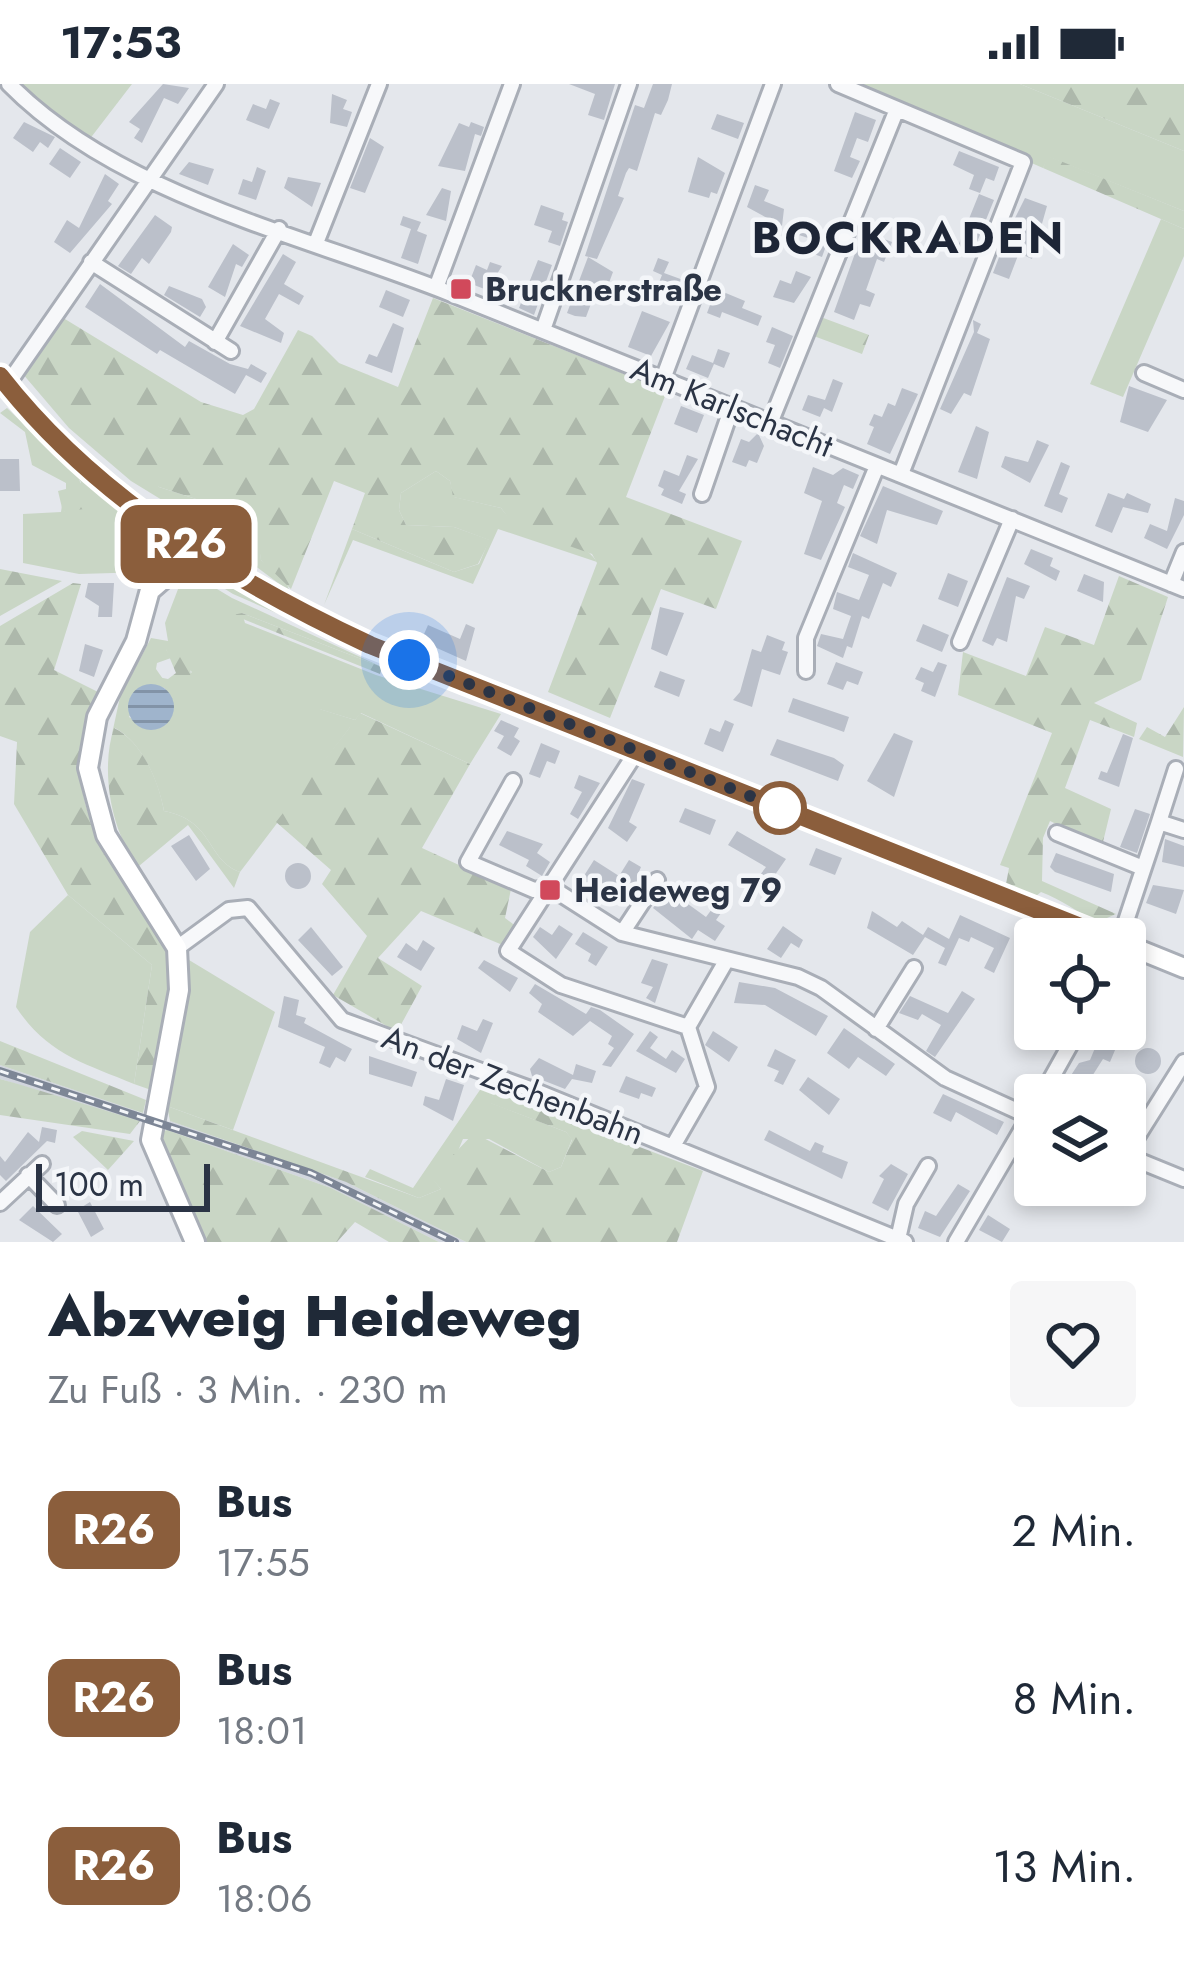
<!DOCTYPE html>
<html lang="de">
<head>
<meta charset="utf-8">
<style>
	:root { --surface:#fff; --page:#f6f6f7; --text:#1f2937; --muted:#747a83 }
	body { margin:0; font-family:Jost,sans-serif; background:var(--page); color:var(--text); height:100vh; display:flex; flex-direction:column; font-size:45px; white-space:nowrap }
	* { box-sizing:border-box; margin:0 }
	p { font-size:39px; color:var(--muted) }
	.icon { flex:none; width:66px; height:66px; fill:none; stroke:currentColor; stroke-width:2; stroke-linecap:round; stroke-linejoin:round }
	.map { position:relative; height:1158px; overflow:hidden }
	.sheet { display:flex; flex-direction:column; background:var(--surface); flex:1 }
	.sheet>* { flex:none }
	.badge { padding:0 24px; border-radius:18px; font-size:42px; line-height:78px }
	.buttons { position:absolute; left:1014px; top:834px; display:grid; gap:24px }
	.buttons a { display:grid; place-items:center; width:132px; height:132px; border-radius:12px; background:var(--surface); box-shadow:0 6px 18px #0003; font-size:60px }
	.scale { position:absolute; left:36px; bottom:30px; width:174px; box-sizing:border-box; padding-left:12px; border:6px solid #2b3445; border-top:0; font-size:33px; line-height:42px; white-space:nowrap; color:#2b3445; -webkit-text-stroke:9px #f4f6f9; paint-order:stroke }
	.you { position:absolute; width:60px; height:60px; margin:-30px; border:9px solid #fff; border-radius:50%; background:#1a73e8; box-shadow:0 0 0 18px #1a73e833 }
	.map>.badge { position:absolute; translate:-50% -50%; box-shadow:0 0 0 6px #fff }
	.round { display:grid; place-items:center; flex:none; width:126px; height:126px; border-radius:12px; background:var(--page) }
	.headline { display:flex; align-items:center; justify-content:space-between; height:204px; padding:0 48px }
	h1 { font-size:57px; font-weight:800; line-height:90px }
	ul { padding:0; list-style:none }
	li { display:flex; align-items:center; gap:36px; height:168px; padding:0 48px }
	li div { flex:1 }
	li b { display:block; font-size:45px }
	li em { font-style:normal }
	li .badge { min-width:132px; font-weight:700; text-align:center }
	.status { display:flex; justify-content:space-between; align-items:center; height:84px; padding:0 60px; background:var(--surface); direction:ltr }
	.status svg { height:33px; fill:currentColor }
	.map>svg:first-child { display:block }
	.built { fill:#d2d6de }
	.green { fill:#c9d6c5; fill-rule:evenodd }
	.forest { fill:url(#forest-firs); fill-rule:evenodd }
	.water { fill:url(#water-rules) }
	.building { fill:#bbc0ca }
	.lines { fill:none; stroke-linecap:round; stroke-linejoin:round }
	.street-casing { stroke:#a9aeb7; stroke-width:20 }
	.secondary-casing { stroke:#a9aeb7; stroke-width:24 }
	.street { stroke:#f7f8fa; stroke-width:14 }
	.secondary { stroke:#fff; stroke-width:18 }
	.rail-casing { stroke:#7d8696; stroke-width:8 }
	.rail { stroke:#f4f6f9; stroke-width:3; stroke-dasharray:9; stroke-linecap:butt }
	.line-casing { stroke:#fff; stroke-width:27 }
	.line { stroke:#8b5e3c; stroke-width:18 }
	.walk { stroke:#2b3445; stroke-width:12; stroke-dasharray:0 21.6 }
	.poi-dot { fill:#d1495b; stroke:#f4f6f9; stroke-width:4.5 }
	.stop-dot { fill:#fff; stroke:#8b5e3c; stroke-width:6 }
	.labels { text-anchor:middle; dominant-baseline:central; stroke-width:9; stroke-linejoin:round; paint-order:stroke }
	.poi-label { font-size:33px; font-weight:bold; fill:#2b3445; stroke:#f4f6f9; text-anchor:start }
	.street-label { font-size:33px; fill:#2b3445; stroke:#f4f6f9 }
	.district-label { font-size:45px; font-weight:bold; letter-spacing:3px; fill:#1d2536; stroke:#f4f6f9 }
</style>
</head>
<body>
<div class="status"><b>17:53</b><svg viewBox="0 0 49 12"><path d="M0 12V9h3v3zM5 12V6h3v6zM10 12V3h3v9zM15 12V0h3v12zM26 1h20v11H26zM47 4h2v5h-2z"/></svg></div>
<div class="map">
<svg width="1184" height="1158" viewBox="0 0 1184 1158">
	<defs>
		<pattern id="forest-firs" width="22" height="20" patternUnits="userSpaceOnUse" patternTransform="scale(3)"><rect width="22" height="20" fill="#c9d6c5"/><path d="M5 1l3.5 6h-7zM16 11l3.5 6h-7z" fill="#adb8ab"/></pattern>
		<pattern id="water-rules" width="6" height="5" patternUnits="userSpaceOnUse" patternTransform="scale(3)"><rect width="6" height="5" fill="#9fb4cc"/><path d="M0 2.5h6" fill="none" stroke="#8293a7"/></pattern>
	</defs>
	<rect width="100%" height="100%" fill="#e4e7ec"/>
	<path class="built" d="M0,981L137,1027L135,1036L0,995Z
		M170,1037L346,1098L466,1158H439L331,1104L167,1046Z"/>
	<path class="green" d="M20,0H132L89,56Z
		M850,0H1020L1184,67V127L1049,73L1043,84Z
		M1161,135L1184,145V172L1123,313L1090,300Z
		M60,232L159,403L196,415L260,463L261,476L284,493L290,508L193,435L131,397L69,344L22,289Z
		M63,377L138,444L148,460V488L79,490L23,479V430L61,428L62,421L64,428L81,398Z
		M436,387L450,397L454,413L501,424C528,462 577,446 597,478L498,445L473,500L353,456L324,521L352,445L454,488L479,480L489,456L454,443L406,441L399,426L401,409Z
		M205,484L382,572L381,575L233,510L193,485Z
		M197,493L232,514L382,583L242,529L245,539L376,591L501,630L470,680L361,629L355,636L319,625L351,642L240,788C206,776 215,737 164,727C159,699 142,658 115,644L112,650L120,613L151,554L168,557L165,539L180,500ZM166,565L192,588L135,640L128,635L143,593L163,595L156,585L157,579L171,574Z
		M68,811L152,881L134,1000C84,979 48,971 16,923L30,848Z
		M189,876L275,928L233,1046L167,1022L188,914Z
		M484,1000L505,1009L494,1008L491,1019L566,1048L572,1055L561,1083L549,1088L489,1055H463L455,1074L432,1094L441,1105L419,1114L365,1093L370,1085L413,1104Z"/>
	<path class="forest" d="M1020,0H1184V67Z
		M1048,72L1184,127V145L1043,84Z
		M433,214L667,307L626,413L742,457L716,525L661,505L610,634L548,608L597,479L592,470L515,443L501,424L453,413L450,397L436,387L401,409L399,426L406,441L454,443L490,456L478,480L454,488L352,445L365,409L334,397L291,505L261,476L259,463L196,415L159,403L53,313L40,296L34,274L60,232L201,318L243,331L254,325L298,246L312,252L339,279L398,303Z
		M818,232L869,251L862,270L811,251Z
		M7,324L78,393L91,424L63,428L58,407L66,405V399L32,381L25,348L0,329Z
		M0,485L62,497L0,532Z
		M1119,492L1168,513L1141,596L1094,619L1137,639L1134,653L1090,636L1065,704L1111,725L1102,762L1050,737L1043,754L1042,797L1116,830L1098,838C1078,829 1061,815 1041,808L1035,813L1006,800L1009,784L1000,781L1052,649L958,611L963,568L1026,592L1045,543L1094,561Z
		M73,499L81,500L54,586L100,609C61,711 87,737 143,822C152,836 168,853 172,869C181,902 160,972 154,1007L134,1000L152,881L68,811L14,720L17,658L0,652V542Z
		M242,529L382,583L380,590L233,531Z
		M172,559L187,571C199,611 186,643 142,652L118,630L138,589L168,595L176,589L166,565ZM147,601L165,604L152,646L129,633Z
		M307,621L355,636L360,629L470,680L422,764L511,805L505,834L517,843L505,862L421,827L378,874L422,902L397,948L333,911L367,852L322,800L331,786L276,738L350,643Z
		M1184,623L1183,673L1139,655L1147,643L1165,653Z
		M114,644C142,657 159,698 164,727C215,737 206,776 240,788L234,804L188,741L139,782C111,750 100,685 114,644Z
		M0,957L146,1016L143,1029L0,981Z
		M0,995L18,1000L140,1037L130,1050L0,1031Z
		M494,1008L703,1087L677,1158H466L346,1098L170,1037L167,1022L419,1114L441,1105L431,1094L474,1049L549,1088L561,1083L572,1056L566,1048L490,1019Z
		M167,1046L331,1104L439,1158H389L355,1138L337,1158H207L162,1064L161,1048Z
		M82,1047L134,1057L108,1086L73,1053Z"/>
	<path class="water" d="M128 623a23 23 0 1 1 46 0a23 23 0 1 1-46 0Z"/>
	<path class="building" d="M163,0L189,4L178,20L164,14L142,59L134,54L140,45L129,38Z
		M569,0H615L604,36L588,31L595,10Z
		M653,0H672L668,16L661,31L655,29L637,87L629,84L626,89L618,112L624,114L597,175L585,172L635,21L644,24Z
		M332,10L347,16L343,25L352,28L347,43L330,39Z
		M270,15L280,19L269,45L246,36L253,20L266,25Z
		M855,28L876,36L868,58L857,54L850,73L860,77L852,94L834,87Z
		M717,30L744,39L738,55L711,45Z
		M24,38L55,53L48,64L40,58L33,68L13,54Z
		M471,38L484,43L481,52L475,50L465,87L438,82L459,39L469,43Z
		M370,54L384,63L365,109L350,104Z
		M60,64L81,78L70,94L49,80Z
		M959,67L999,83L994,97L986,94L980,109L969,105L974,91L953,81Z
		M698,73L725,89L717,110L711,108L709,114L688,108Z
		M189,78L214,85L208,101L179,90Z
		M257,83L266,87L256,116L238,110L243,95L252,98Z
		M105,90L119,100L108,117L112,120L70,169L54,158L67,136L79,144Z
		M288,93L321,99L312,123L284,104Z
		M755,101L769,106L764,117L784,125L782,142L747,123Z
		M442,104L451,107L446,137L426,131Z
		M979,110L994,116L973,168L958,162Z
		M1025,114L1047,122L1032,175L1019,169L1009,195L993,189L1003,163L1018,169L1025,152L1009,146Z
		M541,121L564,129L562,136L568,138L560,162L548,158L552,147L534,141Z
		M155,131L172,143L171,148L149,180L142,174L131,190L118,182Z
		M403,132L421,138L417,147L427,151L418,180L401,174L411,145L400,141Z
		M805,137L818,142L814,153L827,159L822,173L803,166L808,154L799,151Z
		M863,147L892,158L884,178L877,175L866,206L875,210L870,223L860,220L854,236L834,228Z
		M233,160L249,171L242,183L236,180L225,213L208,203Z
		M283,170L296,178L284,200L304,212L299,221L279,210L265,235L284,249L281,259L240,242Z
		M588,173L613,188L601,220L592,217L586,233L575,232L567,229Z
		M658,174L669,178L664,189L686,197L677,220L654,211L662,191L653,187Z
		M538,176L552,181L534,231L519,224Z
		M490,178L502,182L487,206L469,199L476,181L487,186Z
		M796,187L811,193L794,219L773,213L780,196L791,200Z
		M100,200L185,263L189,257L230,280L248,285L251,280L267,289L261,299L246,291L235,310L160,266L157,270L85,223Z
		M169,202L202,215L206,223L200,233L164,211Z
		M716,205L745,217L742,224L762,232L758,242L722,228L720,234L707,229Z
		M386,206L410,216L403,233L379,223Z
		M642,227L670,238L651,272L628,263Z
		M973,236L981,240L977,249L990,255L971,312L964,309L951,330L940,325L974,248Z
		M393,239L404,244L392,289L365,279L369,270L377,273Z
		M772,243L793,252L780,284L768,279L775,261L766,258Z
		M718,265L730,269L724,284L714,280L708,294L686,285L692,271L713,279Z
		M833,295L843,299L832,328L824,324L820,333L802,326L808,311L825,316Z
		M1129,302L1167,316L1148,348L1120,338Z
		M902,304L918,310L890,370L867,360L874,343L869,341L874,330L882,333L888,319L895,322Z
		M681,322L704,331L697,349L674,340Z
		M976,342L989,348L977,395L958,388Z
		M758,349L764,362L757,379L749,376L746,383L732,378L741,355L749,358Z
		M1037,356L1049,361L1030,399L1001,383L1005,372L1028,378Z
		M687,371L698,375L679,407L686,410L682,420L661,411L664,405L658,402L664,386L679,392Z
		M0,375H19L20,407H0Z
		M1061,378L1070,382L1059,410L1068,414L1062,429L1044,422Z
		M813,383L833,391L843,384L859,391L853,405L844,401L837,419L845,423L821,476L804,470L822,417L804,409Z
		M883,402L943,427L937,441L887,426L877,460L860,452Z
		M1108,409L1124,415L1127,409L1151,420L1148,429L1123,423L1112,449L1095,442Z
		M1175,414L1184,417V431L1167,465L1144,454L1150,440L1167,447Z
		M1031,465L1053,474L1050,482L1060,487L1056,497L1024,480Z
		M853,469L897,489L891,503L883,499L869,535L862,532L852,564L847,562L843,574L817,562L821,550L843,555L851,532L833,525L837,508L859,516L869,491L848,483Z
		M948,489L968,497L958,523L938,515Z
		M1084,490L1104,498L1103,518L1077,507Z
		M1007,493L1030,502L1024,515L1016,512L1007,558L997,554L993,562L982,557Z
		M88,499H114L112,533H98L99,522L85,513Z
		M660,523L684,529L667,572L651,565Z
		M466,540L475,544L466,577L421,557L428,541L460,555Z
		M923,540L949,551L942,568L916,557Z
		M767,551L785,558L782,566L788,568L780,591L762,585L752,623L733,616L740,608L752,565L761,568Z
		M85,560L103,566L94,593L79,587Z
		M836,578L863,588L858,601L847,597L843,606L827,600Z
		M938,578L947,581L935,613L921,607L924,599L915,595L921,583L933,588Z
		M660,587L685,596L679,613L654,603Z
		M793,614L849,633L844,648L788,628Z
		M501,636L519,644L514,653L520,657L511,672L497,664L504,652L494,647Z
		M725,636L734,640L723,668L704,660L710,644L720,648Z
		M894,649L913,657L894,713L867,697Z
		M1123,650L1133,654L1119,703L1098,695L1101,687L1107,689Z
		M777,655L834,674L844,681L838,697L770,671Z
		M541,659L560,667L555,680L547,677L540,694L529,690Z
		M579,691L600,699L578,735L570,730L582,708L574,704Z
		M632,695L645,700L629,738L637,743L627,758L608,744Z
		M685,724L716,736L710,751L679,738Z
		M1135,725L1150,730L1137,769L1120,763Z
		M507,747L543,760L537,769L550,778L542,792L526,782L529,776L499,761Z
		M737,747L786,775L770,798L760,791L766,783L728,761Z
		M189,751L210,785L196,797L171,762Z
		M1165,755L1184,762V783L1162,778Z
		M816,764L842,774L835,791L809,781Z
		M1056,769L1114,790L1111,808L1055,788L1050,783Z
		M594,776L619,792L629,776L641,783L638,790L645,794L632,813L609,798L603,808L589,804L580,798Z
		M285 792a13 13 0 1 1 26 0a13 13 0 1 1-26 0Z
		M671,801L692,815L688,820L706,833L721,813L729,818L716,836L725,842L715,857L698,846L692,855L653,824Z
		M1153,801L1184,806L1176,830L1146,819Z
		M872,827L897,843L902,837L923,851L928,843L949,855L960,831L1010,854L994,889L984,884L994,864L971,853L969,858L959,854L946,882L938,879L945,864L925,853L913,871L867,844Z
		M559,841L573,850L556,875L533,853L540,843L552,851Z
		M783,842L803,856L799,864L791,859L781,874L767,865Z
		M311,843L343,883L332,892L298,856Z
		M583,848L608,863L596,882L588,877L591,870L575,860Z
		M423,856L435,864L421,887L397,873L406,859L417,867Z
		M652,875L668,880L655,919L646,914L653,903L641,899Z
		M484,876L518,894L510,908L478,884Z
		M739,898L775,904L828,932L816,952L765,921L734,919Z
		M535,900L586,930L591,923L600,926L634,950L611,983L602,981L614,964L608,960L612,952L590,937L573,952L538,928L542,920L529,909Z
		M962,907L975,915L935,973L926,967L941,941L922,930L918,936L899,929L910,912L948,929Z
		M284,912L299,916L296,931L306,934L304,939L352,965L345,978L336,973L330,984L319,979L325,963L278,943Z
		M483,935L493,939L481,969L457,955L462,941L477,947Z
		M844,944L895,980L886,992L858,973L849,985L827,969Z
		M1090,945H1118L1113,957L1118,959L1110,978L1103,975L1082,1008L1072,1007L1064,1002L1079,979L1090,976L1100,952Z
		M650,947L658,953L650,964L666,975L672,966L685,975L676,989L636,967Z
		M713,947L738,963L729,978L705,961Z
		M1135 977a13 13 0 1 1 26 0a13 13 0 1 1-26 0Z
		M775,965L796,976L783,1001L774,997L779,987L767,982Z
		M369,972L417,988L412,1003L369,990Z
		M539,974L573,991L576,980L596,987L592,999L572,995L565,1005L532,992L530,985Z
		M626,992L656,1004L652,1013L641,1009L639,1015L619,1008Z
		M808,993L840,1015L829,1031L799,1006Z
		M446,995L464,1001L453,1037L423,1021L425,1012L439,1016Z
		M943,1010L1004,1038L997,1051L956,1028L951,1038L933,1029Z
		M42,1043L57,1046L55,1059L47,1057L6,1097L0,1091V1072L5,1078L28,1048L39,1058Z
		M769,1046L810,1067L815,1058L824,1062L822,1068L848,1078L842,1095L764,1056Z
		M891,1080L908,1090L888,1127L872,1119L884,1095L879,1092Z
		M958,1100L970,1107L940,1153L918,1144L925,1127L936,1132Z
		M90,1118L104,1145L91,1153L77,1126Z
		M33,1122L62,1150L53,1158L19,1136Z
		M988,1131L1010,1145L1002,1158L979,1146Z"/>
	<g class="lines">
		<g class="street-casing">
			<path id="street" d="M9,0C119,112 306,152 449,209C695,306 939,407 1184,505
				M838,0L1023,78L901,390
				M316,159L379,0
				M91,178L231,267
				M436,204L512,0
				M543,246L629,0
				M215,258L279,145
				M1144,289L1184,306
				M663,295L773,0
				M7,301L216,0
				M771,337L897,25
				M702,410L732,323
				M1171,500L1184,468
				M960,558L1012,435
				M806,587V554L877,382
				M637,667L508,867L561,901L688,943L707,1003L673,1062
				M513,697L468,778L534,806L550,803L622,849L798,893L821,904L945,994L1035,1035
				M1159,738L1176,685
				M1057,749L1143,784
				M622,849L657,796
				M1120,855L1159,738L1184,746
				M177,864L229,826L248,824L342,936L533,1006L905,1158
				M688,943L726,877
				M876,945L914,884
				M1042,1011L1079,945
				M1125,1071L1184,1095
				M1125,1072L1184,978
				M28,1091L57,1121
				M0,1119L42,1080
				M898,1155L906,1120L928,1082
				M956,1158L1035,1023"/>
		</g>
		<g class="secondary-casing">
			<path id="secondary" d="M0,292C95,414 232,497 369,561L1111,855
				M135,428L153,459L156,484
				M182,457L156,484L136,557L97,633L88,684L106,751L177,864L179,906L151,1056L195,1158
				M152,505L197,466
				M1125,860L1184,884"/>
		</g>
		<use href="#street" class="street"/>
		<use href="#secondary" class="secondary"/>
		<g class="rail-casing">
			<path id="rail" d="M0,987L311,1089L455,1158"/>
		</g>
		<use href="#rail" class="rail"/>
	</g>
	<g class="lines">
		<g class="line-casing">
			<path id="line" d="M0,292C95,414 231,496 370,561L1111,855"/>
		</g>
		<use href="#line" class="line"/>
		<path class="walk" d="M409,576L780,724"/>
	</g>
	<g class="poi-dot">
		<rect x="449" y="193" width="24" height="24" rx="6"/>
		<rect x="538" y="794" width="24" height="24" rx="6"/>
	</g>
	<circle class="stop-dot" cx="780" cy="724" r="24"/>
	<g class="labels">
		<g class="poi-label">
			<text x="485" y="205">Brucknerstraße</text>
			<text x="574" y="806">Heideweg 79</text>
		</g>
		<g class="street-label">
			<text transform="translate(732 323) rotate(22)">Am Karlschacht</text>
			<text transform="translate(513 1001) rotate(21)">An der Zechenbahn</text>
		</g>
		<g class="district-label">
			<text x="909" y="153">BOCKRADEN</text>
		</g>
	</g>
</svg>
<div class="buttons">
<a><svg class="icon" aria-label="locate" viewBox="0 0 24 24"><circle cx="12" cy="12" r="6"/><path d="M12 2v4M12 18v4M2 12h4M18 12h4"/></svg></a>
<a><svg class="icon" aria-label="layers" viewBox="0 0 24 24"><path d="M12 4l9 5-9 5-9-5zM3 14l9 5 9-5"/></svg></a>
</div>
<div class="scale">100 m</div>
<div class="you" style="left:409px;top:576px"></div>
<b class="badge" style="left:186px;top:460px;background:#8b5e3c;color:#fff">R26</b>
</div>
<section class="sheet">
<div class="headline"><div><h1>Abzweig Heideweg</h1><p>Zu Fuß · 3 Min. · 230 m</p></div><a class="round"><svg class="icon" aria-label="heart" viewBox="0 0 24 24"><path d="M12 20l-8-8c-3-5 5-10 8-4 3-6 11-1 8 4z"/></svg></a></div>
<ul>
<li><span class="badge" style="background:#8b5e3c;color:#fff">R26</span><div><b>Bus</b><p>17:55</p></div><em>2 Min.</em></li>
<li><span class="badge" style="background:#8b5e3c;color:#fff">R26</span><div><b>Bus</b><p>18:01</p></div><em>8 Min.</em></li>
<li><span class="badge" style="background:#8b5e3c;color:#fff">R26</span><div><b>Bus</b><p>18:06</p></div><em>13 Min.</em></li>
</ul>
</section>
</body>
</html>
